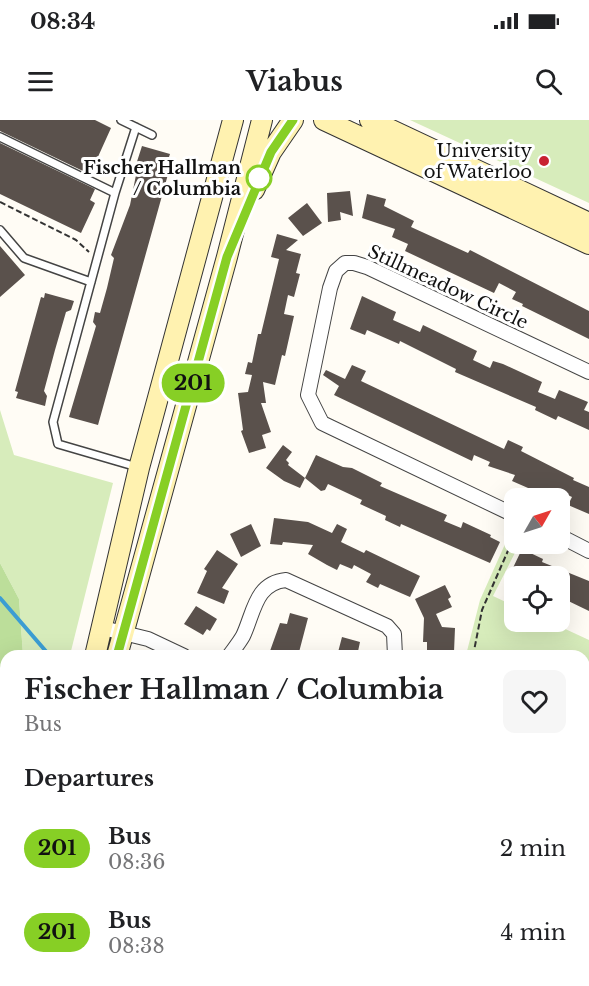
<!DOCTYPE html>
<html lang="en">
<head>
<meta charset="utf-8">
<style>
	:root { --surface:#fff; --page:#f6f6f6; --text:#202124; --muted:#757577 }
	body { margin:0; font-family:"Libre Baskerville",serif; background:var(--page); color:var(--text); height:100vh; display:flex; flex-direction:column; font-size:22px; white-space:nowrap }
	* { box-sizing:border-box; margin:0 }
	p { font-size:20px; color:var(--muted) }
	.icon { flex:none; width:33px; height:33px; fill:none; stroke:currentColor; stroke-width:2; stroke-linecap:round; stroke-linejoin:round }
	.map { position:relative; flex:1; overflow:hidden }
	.side { position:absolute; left:0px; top:530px; width:590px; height:338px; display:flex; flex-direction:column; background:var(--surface); border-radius:18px 18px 0 0; box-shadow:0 6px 24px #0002 }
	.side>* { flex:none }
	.badge { padding:0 12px; border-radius:20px; font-size:21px; line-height:39px }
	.needle { width:39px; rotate:51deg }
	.controls { position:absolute; left:504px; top:368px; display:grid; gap:12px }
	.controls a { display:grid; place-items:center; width:66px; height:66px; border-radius:12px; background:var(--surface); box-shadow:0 6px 24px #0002; font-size:30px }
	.map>.badge { position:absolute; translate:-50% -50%; box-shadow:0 0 0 3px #fff }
	h2 { padding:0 24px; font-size:22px; line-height:54px }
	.round { display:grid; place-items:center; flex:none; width:63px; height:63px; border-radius:12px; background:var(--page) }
	.head { display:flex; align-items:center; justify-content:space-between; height:102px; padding:0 24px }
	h1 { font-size:28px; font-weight:700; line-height:45px }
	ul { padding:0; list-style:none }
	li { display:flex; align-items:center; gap:18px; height:84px; padding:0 24px }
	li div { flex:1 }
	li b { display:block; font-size:22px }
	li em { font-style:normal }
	li .badge { min-width:66px; font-weight:700; text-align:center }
	.status { display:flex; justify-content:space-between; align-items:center; height:42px; padding:0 30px; background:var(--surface); direction:ltr }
	.status svg { height:16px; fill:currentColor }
	header { display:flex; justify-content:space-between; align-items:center; height:78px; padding:0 24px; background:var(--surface); font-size:27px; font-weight:700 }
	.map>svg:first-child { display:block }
	.green { fill:#d7ecbb }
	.forest { fill:#bcde9a }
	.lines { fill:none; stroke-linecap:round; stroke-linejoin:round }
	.stream { stroke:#3b9dd3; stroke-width:4 }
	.building { fill:#5a514c }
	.lane-casing { stroke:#444; stroke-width:10 }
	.street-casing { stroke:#444; stroke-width:16 }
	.secondary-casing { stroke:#333; stroke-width:22 }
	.path { stroke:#333; stroke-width:2; stroke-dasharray:6 3; stroke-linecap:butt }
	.lane { stroke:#fff; stroke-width:7 }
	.street { stroke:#fff; stroke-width:14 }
	.secondary { stroke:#fff2b0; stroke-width:20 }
	.line-casing { stroke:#fff; stroke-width:14 }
	.line { stroke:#87cf25; stroke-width:9 }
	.poi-dot { fill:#c82231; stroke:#fff; stroke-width:2 }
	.stop-dot { fill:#fff; stroke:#87cf25; stroke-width:3 }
	.labels { text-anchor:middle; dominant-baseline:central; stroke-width:6; stroke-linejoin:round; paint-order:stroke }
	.poi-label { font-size:18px; fill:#111; stroke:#fff; text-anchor:end }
	.stop-label { font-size:18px; font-weight:bold; fill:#111; stroke:#fff; text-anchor:end }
	.street-label { font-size:18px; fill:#111; stroke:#fff }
</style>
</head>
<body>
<div class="status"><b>08:34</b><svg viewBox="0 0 49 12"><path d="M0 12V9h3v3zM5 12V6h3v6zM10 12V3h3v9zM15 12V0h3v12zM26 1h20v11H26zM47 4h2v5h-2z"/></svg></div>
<header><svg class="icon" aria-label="menu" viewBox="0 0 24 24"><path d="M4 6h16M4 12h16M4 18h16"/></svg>Viabus<svg class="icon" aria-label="search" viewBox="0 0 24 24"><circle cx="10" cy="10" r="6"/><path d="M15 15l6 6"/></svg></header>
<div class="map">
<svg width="589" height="866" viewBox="0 0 589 866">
	<rect width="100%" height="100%" fill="#fffcf5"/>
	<path class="green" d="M410,0H589V83Z
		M0,290L14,335L113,363L70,535H23L19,479L0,443Z
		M510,413L514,415V423H520L493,476L514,486V501H548L589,520V567H584V536L408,535H466L480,480Z
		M6,571V694L0,691V577Z
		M584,796L589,802V862L584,851Z
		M29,861H141V866H28Z"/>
	<path class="forest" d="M0,443L19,479L23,535L6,536V571L0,577Z"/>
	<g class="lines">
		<path class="stream" d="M0,478L50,536
			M101,866L105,861"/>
	</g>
	<path class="building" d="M0,0H95L111,8L97,39L92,37L85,52L0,11Z
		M0,23L95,69L90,80L95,83L81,113L0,74Z
		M142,26L170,34L168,40H172L98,305L69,297L96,206L93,202L95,192L100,193L107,168L114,138L111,135L130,85L136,55L133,54Z
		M350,71L353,96L340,92L341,100L328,102L327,73Z
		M367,74L386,79L384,86L414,101L411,107L468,133L470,130L589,191V219L522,186L523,184L512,179L516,172L499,163L494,173L405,131L408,124L392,117L395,109L362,98Z
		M307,83L322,103L303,116L288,98Z
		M277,114L298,120L286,130L301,134L296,153L300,154L294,177L288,175L284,194L294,196L285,236L282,235L275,265L263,262L266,283H261L271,312L262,315L266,328L249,333L241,311L243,310L238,273L248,272L252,255L245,254L248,242L252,243L258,214H261L279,139L271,137Z
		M0,126L25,155L0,177Z
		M45,173L74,181L71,190L66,192L55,230L44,271L47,276L45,286L16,278L18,272L15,271L41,177L44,178Z
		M362,176L396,192L393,200L420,212L423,205L477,231L473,240L490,248L493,241L503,244L542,262L538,272L555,279L559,270L588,282L584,290L589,292V310L558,296L556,300L535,290L536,287L455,252L456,249L400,221L399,224L367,210L365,215L350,209Z
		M352,245L366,251L361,261L504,329L508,320L523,327L521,331L574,358L573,360L589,367V394L568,385L572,377L555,369L551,378L512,361L515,355L488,346L490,342L474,335L472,341L334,275L339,266L323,255L326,250L345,259Z
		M283,325L292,332L286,340L289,343L288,345L305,358L316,335L343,347L352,348L382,363L380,366L447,395L444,401L461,408L463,402L491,415L490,417L500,422L490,443L401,404L400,407L385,400L386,396L360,384L362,380L328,364L325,370L321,371L305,358L300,368L284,361L266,348Z
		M274,398L308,402L332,413L337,404L347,409L341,422L364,433L366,430L420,456L410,477L380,464L378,468L366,462L371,454L354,445L352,449L340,444L337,450L327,445L308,434L313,425L283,422L282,425L270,424Z
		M251,404L261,426L241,437L230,414Z
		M522,429L543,439L542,442L589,461V491L560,477V456H520L511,452Z
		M217,430L238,444L222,468L229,471L224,484L197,473L207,451L204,449Z
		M445,465L451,477L448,479L452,487L436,494L442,507L455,508L454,532H427V522H423L424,498L415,479Z
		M196,486L217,499L210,511L207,509L203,515L184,504Z
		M290,493L308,498L298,536L270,531L280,503L287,504Z
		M342,517L360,522L357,536H337Z"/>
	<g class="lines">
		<g class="lane-casing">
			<path id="lane" d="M121,0L152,15
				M136,7L115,73L53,302L58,324L137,347
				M0,17L115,73
				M0,110L24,138L91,162"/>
		</g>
		<g class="street-casing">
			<path id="street" d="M514,395L322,303L308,275L330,168L336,151L345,143H354L367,147L589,252
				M560,416L589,431
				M103,508L148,519L184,536
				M229,536C234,529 239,523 243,516C254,493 255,463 286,460L387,506L394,514L395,536
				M584,700L589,705
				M0,714L6,717
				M584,765L589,760
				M245,861L250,866
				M506,861L509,866
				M410,866L424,861"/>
		</g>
		<g class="secondary-casing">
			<path id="secondary" d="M324,0L589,124
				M370,0L589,103
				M254,70L271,32L293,0
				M95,536L139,348L233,0
				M117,536L227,137L262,0
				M0,825L6,808
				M5,866L7,861"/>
		</g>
		<path class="path" d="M0,82L76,120L89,132
			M473,536L482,490L514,417
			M584,813L589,819"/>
		<use href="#lane" class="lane"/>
		<use href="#street" class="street"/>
		<use href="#secondary" class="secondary"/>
	</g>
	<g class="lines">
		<g class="line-casing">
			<path id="line" d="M117,536L227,137L271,32L293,0"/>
		</g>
		<use href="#line" class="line"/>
	</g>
	<circle class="poi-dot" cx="544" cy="41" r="6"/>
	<circle class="stop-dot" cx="259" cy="58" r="12"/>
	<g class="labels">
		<g class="poi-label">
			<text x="532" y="31">University<tspan x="532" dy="21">of Waterloo</tspan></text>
		</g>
		<g class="stop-label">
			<text x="241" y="48">Fischer Hallman<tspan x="241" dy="21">/ Columbia</tspan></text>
		</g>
		<g class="street-label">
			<text transform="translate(448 167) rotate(25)">Stillmeadow Circle</text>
		</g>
	</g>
</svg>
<div class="controls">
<a><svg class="needle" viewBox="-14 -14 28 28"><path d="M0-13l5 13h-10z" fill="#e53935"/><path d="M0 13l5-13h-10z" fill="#757577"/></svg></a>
<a><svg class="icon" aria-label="locate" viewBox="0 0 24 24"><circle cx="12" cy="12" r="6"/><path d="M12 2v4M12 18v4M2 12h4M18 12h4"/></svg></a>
</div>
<b class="badge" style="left:193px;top:263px;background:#87cf25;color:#111">201</b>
<section class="side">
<div class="head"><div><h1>Fischer Hallman / Columbia</h1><p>Bus</p></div><a class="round"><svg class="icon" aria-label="heart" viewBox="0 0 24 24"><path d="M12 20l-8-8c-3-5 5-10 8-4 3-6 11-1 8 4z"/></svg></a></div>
<h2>Departures</h2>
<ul>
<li><span class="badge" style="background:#87cf25;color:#111">201</span><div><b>Bus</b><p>08:36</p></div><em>2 min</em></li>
<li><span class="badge" style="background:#87cf25;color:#111">201</span><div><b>Bus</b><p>08:38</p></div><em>4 min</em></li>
</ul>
</section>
</div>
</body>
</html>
